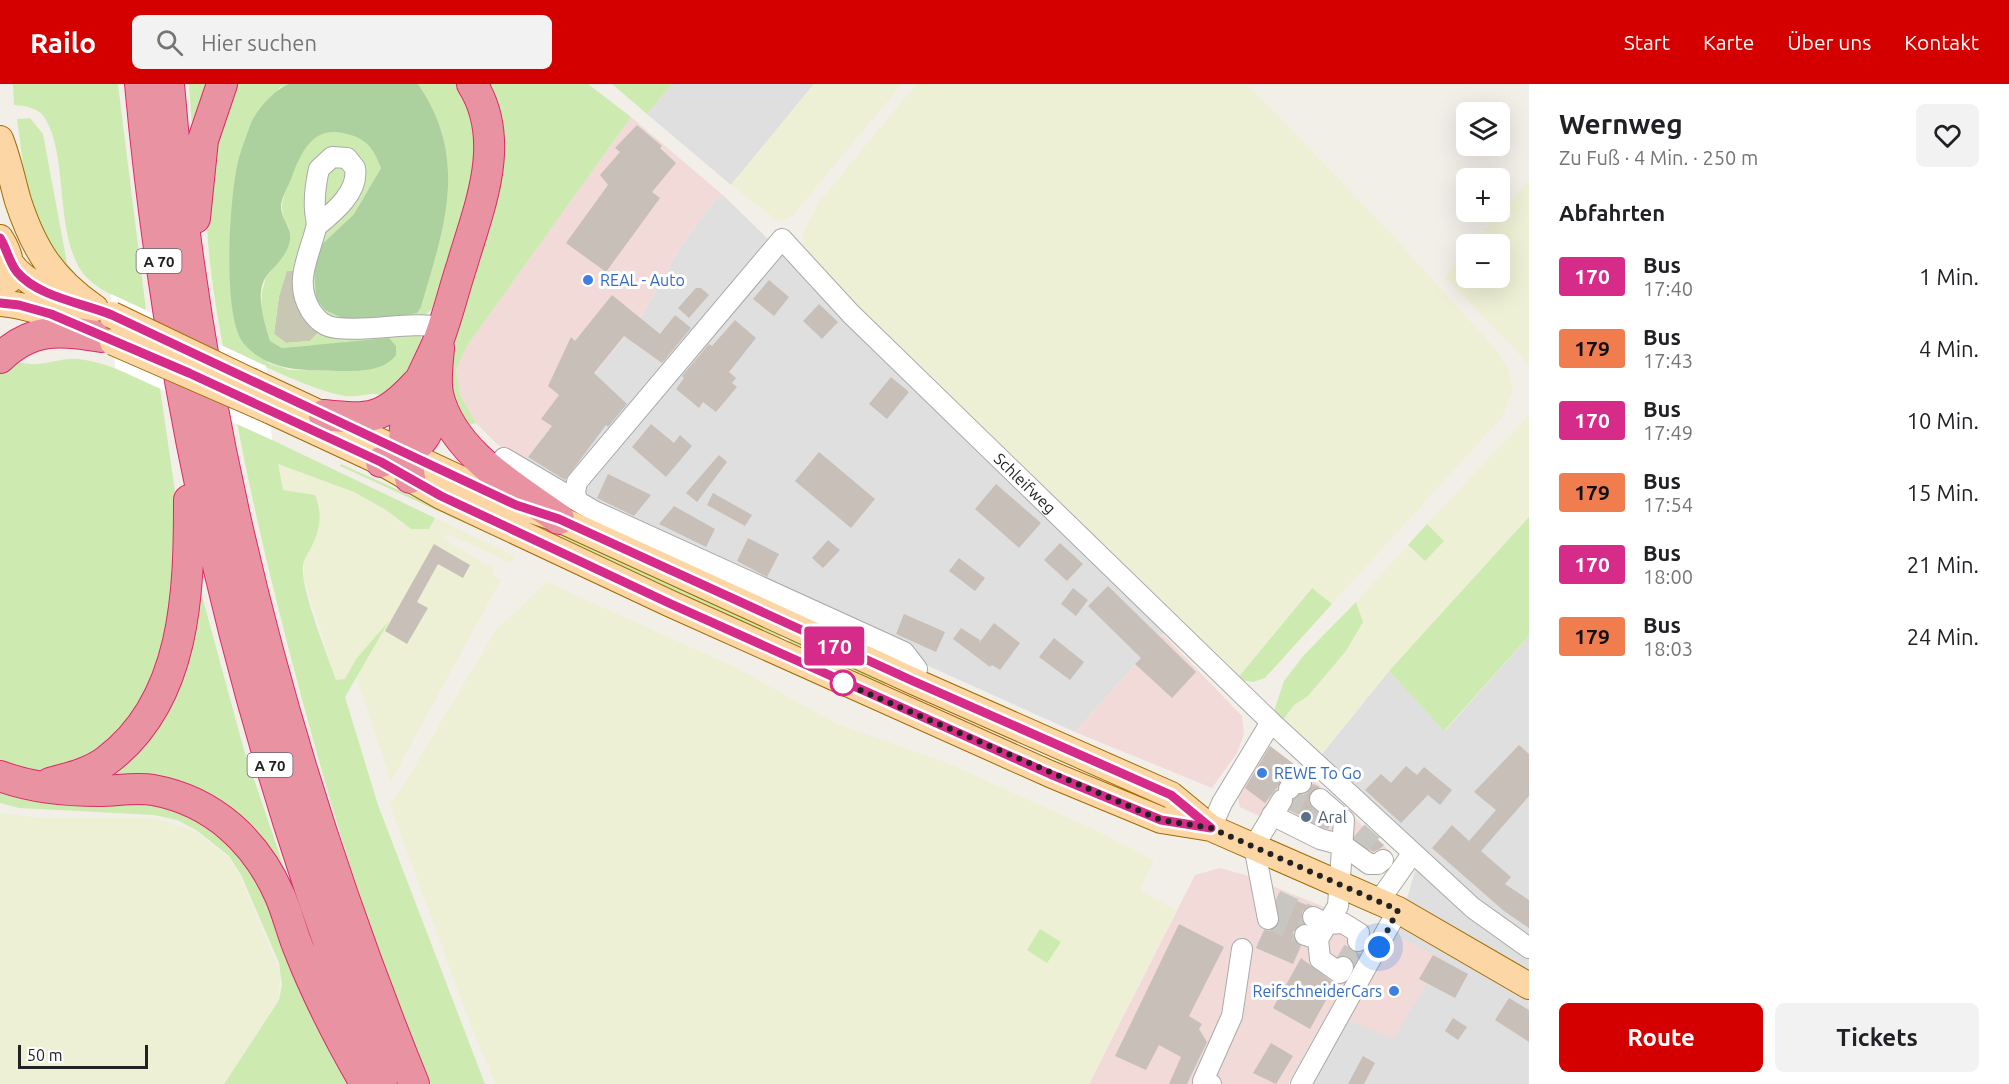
<!DOCTYPE html>
<html lang="de">
<head>
<meta charset="utf-8">
<style>
	:root { --surface:#fff; --page:#f2f2f2; --text:#202124; --muted:#757577; --accent:#d40000 }
	body { margin:0; font-family:Ubuntu,sans-serif; background:var(--page); color:var(--text); height:100vh; display:flex; flex-direction:column; font-size:22px; white-space:nowrap }
	* { box-sizing:border-box; margin:0 }
	p { font-size:20px; color:var(--muted) }
	.icon { flex:none; width:33px; height:33px; fill:none; stroke:currentColor; stroke-width:2; stroke-linecap:round; stroke-linejoin:round }
	.map { position:relative; flex:1; overflow:hidden }
	.details { display:flex; flex-direction:column; background:var(--surface); width:480px }
	.details>* { flex:none }
	.badge { padding:0 12px; border-radius:4px; font-size:21px; line-height:39px }
	.buttons { position:absolute; left:1456px; top:18px; display:grid; gap:12px }
	.buttons a { display:grid; place-items:center; width:54px; height:54px; border-radius:9px; background:var(--surface); box-shadow:0 6px 24px #0002; font-size:30px }
	.scale { position:absolute; left:18px; bottom:15px; width:130px; box-sizing:border-box; padding-left:6px; border:3px solid #222; border-top:0; font-size:16px; line-height:21px; white-space:nowrap; color:#222; -webkit-text-stroke:4px #fff; paint-order:stroke }
	.you { position:absolute; width:30px; height:30px; margin:-15px; border:4px solid #fff; border-radius:50%; background:#1a73e8; box-shadow:0 0 0 9px #1a73e833 }
	.map>.badge { position:absolute; translate:-50% -50%; box-shadow:0 0 0 3px #fff }
	h2 { padding:0 30px; font-size:22px; line-height:54px }
	.round { display:grid; place-items:center; flex:none; width:63px; height:63px; border-radius:9px; background:var(--page) }
	.summary { display:flex; align-items:center; justify-content:space-between; height:102px; padding:0 30px }
	h1 { font-size:28px; font-weight:700; line-height:45px }
	.button { display:flex; gap:12px; margin-top:auto; padding:12px 30px }
	.button a { flex:1; height:69px; border-radius:9px; background:var(--accent); color:#fff; font-size:24px; font-weight:700; line-height:69px; text-align:center }
	.button a+a { background:var(--page); color:var(--text) }
	ul { padding:0; list-style:none }
	li { display:flex; align-items:center; gap:18px; height:72px; padding:0 30px }
	li div { flex:1 }
	li b { display:block; font-size:22px }
	li em { font-style:normal }
	li .badge { min-width:66px; font-weight:700; text-align:center }
	header { display:flex; align-items:center; gap:36px; box-sizing:border-box; height:84px; padding:0 30px; background:var(--accent); color:#fff }
	header strong { font-size:28px }
	nav { display:flex; gap:33px; margin-inline-start:auto; font-size:21px }
	.search { width:420px; height:54px; background:var(--page); display:flex; align-items:center; gap:15px; box-sizing:border-box; padding:0 21px; border-radius:9px; color:var(--muted); font-size:22px }
	main { display:flex; flex:1; min-height:0 }
	.map>svg:first-child { display:block }
	.residential { fill:#e0dfdf }
	.commercial { fill:#f2dad9 }
	.construction { fill:#c7c7b4 }
	.farmland { fill:#eef0d5 }
	.grass { fill:#cdebb0 }
	.forest { fill:#add19e }
	.pier { fill:#fff }
	.building { fill:#c7bfb8 }
	.lines { fill:none; stroke-linecap:round; stroke-linejoin:round }
	.minor-tunnel { stroke:#c8c6c1; stroke-width:20; stroke-dasharray:20 10; stroke-linecap:butt }
	.minor-casing { stroke:#a9a9a9; stroke-width:22 }
	.major-casing { stroke:#a06b00; stroke-width:28 }
	.highway-casing { stroke:#dc2a67; stroke-width:32 }
	.minor { stroke:#fff; stroke-width:20 }
	.major { stroke:#fcd6a4; stroke-width:26 }
	.highway { stroke:#e892a2; stroke-width:30 }
	.major-bridge-casing { stroke:#a06b00; stroke-width:28; stroke-linecap:butt }
	.major-bridge { stroke:#fcd6a4; stroke-width:26 }
	.line-casing { stroke:#fff; stroke-width:14 }
	.line { stroke:#d62b88; stroke-width:9 }
	.walk { stroke:#222; stroke-width:6; stroke-dasharray:0 10.8 }
	.shop-dot { fill:#3f7fe0; stroke:#fff; stroke-width:2 }
	.stop-dot { fill:#fff; stroke:#d62b88; stroke-width:3 }
	.service-dot { fill:#5c6f8a; stroke:#fff; stroke-width:2 }
	.labels { text-anchor:middle; dominant-baseline:central; stroke-width:6; stroke-linejoin:round; paint-order:stroke }
	.shield { fill:#fff; stroke:#646464; stroke-width:1.5 }
	.shield-label { font-size:15px; font-weight:bold; fill:#222 }
	.shop-label { font-size:16px; fill:#366cbe; stroke:#fff; text-anchor:start }
	.street-label { font-size:16px; fill:#222; stroke:#fff }
	.service-label { font-size:16px; fill:#4e5e75; stroke:#fff; text-anchor:start }
</style>
</head>
<body>
<header>
<strong>Railo</strong>
<div class="search"><svg class="icon" aria-label="search" viewBox="0 0 24 24"><circle cx="10" cy="10" r="6"/><path d="M15 15l6 6"/></svg>Hier suchen</div>
<nav><a>Start</a><a>Karte</a><a>Über uns</a><a>Kontakt</a></nav>
</header>
<main>
<div class="map">
<svg width="1529" height="1000" viewBox="0 0 1529 1000">
	<rect width="100%" height="100%" fill="#f2efe9"/>
	<path class="residential" d="M672,0H814L731,101L647,30Z
		M724,112L1167,545L1075,648L577,424L522,379L640,234L683,159L715,116Z
		M1529,552V1000H1309L1348,936L1442,876L1396,852L1422,763L1318,675L1389,587L1445,647Z"/>
	<path class="commercial" d="M631,33L724,112L715,116L683,159L640,234L522,379L497,360L476,339L460,310L456,284L467,262Z
		M1163,550L1242,632L1244,650L1237,669L1212,704L1075,648Z
		M1270,662L1308,691L1384,761L1391,770V780L1381,790L1240,723L1236,705Z
		M1220,784L1245,791L1369,841L1371,852L1288,1000H1089L1195,791Z
		M1396,852L1442,875L1393,955L1348,936Z"/>
	<path class="construction" d="M287,186L295,187L319,248L310,257L286,259L274,250L279,212Z"/>
	<path class="farmland" d="M814,0H902L793,131L782,137L775,135L731,101Z
		M916,0H1247L1386,144L1491,260L1509,285L1513,304L1503,332L1332,520L1311,504L1237,595L851,218L804,164L803,149L819,118Z
		M1529,96V281L1445,193L1467,168V194H1500V160H1473Z
		M1529,331V433L1389,587L1318,675L1280,640L1294,621L1308,612L1346,567L1363,539L1356,518L1408,461L1425,477L1444,457L1427,440Z
		M277,380L354,408L386,426L400,439L429,445L435,434L513,471L514,475L509,478L448,450L443,455L493,484V491L501,496L391,697L356,593L386,541L356,575L345,595L336,596L304,494V475L315,456L320,434L319,420L315,411L283,406Z
		M547,498L737,584L837,640L945,678L1089,743L1154,776L1141,804L1143,808L1177,826L1089,1000H495L471,942L389,719L400,707L495,547Z
		M0,729L41,734H154L195,747L228,773L240,792L281,890L278,916L224,1000H0Z"/>
	<path class="grass" d="M13,0H118L146,226C124,216 94,207 80,185C55,143 68,75 46,36C40,24 27,22 14,21Z
		M189,0H214L193,57Z
		M233,0H288L279,4L237,82L268,279L290,286L352,287L312,261L282,264L270,257L261,225L262,208L266,193L286,168L289,144C285,136 282,132 282,122C282,111 302,61 311,55C329,41 361,48 374,66C377,71 379,78 381,84L354,130L319,163L416,229L421,223C444,144 470,75 418,0H461C465,12 470,24 472,36C482,94 449,169 432,225L423,233L347,238L325,232L310,215L318,155L360,98L333,68L295,187H287L279,212L274,250L286,259L310,257L319,248H420L421,255L404,299L386,313C375,306 359,314 345,312C311,306 256,278 223,263C212,202 201,137 210,75C214,50 226,24 233,0Z
		M489,0H588L631,33L467,262L456,285L460,310L476,339L463,342L452,316L449,284L497,25Z
		M612,0H672L647,30Z
		M30,34L43,50L67,179L89,207L54,176L36,131L24,87L17,35Z
		M343,79L349,95L325,127L319,112L323,88Z
		M10,273C34,289 54,273 79,275C107,278 134,293 160,304L177,421L182,484L164,588L100,674L47,688L0,680V287Z
		M237,339L435,434L429,445H411L386,426L354,408L278,380L283,406L315,411C323,429 320,447 311,464C308,470 304,474 303,481C300,505 327,569 336,596L345,595L356,575L389,537L345,613L378,721L485,1000H431C381,886 344,768 311,648C283,546 257,444 237,339Z
		M341,380L520,461L519,464L340,382Z
		M441,392L782,548L779,558L515,433Z
		M1529,433V552L1444,647L1389,587Z
		M1427,440L1444,457L1425,477L1408,461Z
		M198,497L244,666L304,842L260,759L103,697Z
		M1312,504L1332,520L1265,594L1253,598L1237,595Z
		M1356,518L1363,538L1346,567L1308,612L1294,621L1280,640L1272,633L1284,597L1304,571Z
		M790,554L885,598V601L878,602L787,561Z
		M0,703L188,721L244,764L354,1000H224L279,916L282,901L279,879L241,791L229,772L196,746L177,736L154,731L19,724L0,719Z
		M1040,845L1061,858L1047,879L1027,866Z"/>
	<path class="forest" d="M288,0H418C470,75 444,144 421,223L417,229L378,236L344,235L325,226L316,215L314,182L319,163L354,130L381,84C374,65 367,55 347,50C313,40 301,68 291,95C288,103 282,112 281,121C280,134 292,143 290,156C288,170 277,180 268,190C253,208 265,238 270,257L282,264L389,254L396,262V271C384,288 357,287 337,287C303,286 270,288 245,261C221,236 230,116 237,82C240,68 246,53 251,39C257,25 275,6 288,0Z"/>
	<path class="pier" d="M111,210L266,282L272,356L115,284Z"/>
	<path class="building" d="M637,41L662,62L660,64L676,79L652,108L660,114L606,188L566,159L608,101L600,91L620,68L615,64Z
		M769,196L789,213L774,232L753,215Z
		M696,204H701L709,211L689,234L678,224Z
		M612,211L660,250L675,231L691,244L662,279L624,252L594,289L627,320L608,343L606,341L565,396L528,373L552,342L541,335L559,311L548,302L571,253L575,257Z
		M819,220L838,238L822,255L803,237Z
		M735,236L756,254L729,288L736,294L732,299L737,303L716,328L703,318L699,324L676,305L684,294L682,292L709,260L712,262Z
		M891,293L909,308L887,335L869,320Z
		M651,340L674,359L680,351L692,362L666,393L632,363Z
		M819,368L875,415L851,444L795,397Z
		M719,371L727,378L697,418L686,409Z
		M608,390L651,411L634,432L597,414Z
		M996,400L1041,439L1019,464L975,425Z
		M713,409L752,431L745,442L707,421Z
		M674,422L715,445L706,463L659,440Z
		M748,454L779,470L767,493L737,477Z
		M828,456L840,466L823,484L812,474Z
		M1060,459L1083,480L1067,497L1044,476Z
		M434,460L470,481L463,494L438,480L417,518L428,524L407,560L385,547Z
		M959,474L985,494L975,507L949,487Z
		M1108,502L1196,588L1172,614L1135,580L1141,574L1088,522Z
		M1073,504L1088,516L1076,532L1061,520Z
		M904,530L945,548L936,568L896,550Z
		M994,539L1020,559L1000,586L992,581L990,583L953,555L961,544L980,556L979,559Z
		M1054,554L1084,578L1070,596L1039,573Z
		M1519,661L1529,670V712L1481,767L1511,793L1505,800L1529,816V844L1504,827L1432,764L1452,741L1469,757L1496,726L1474,708Z
		M1270,662L1295,681L1265,719L1245,704Z
		M1406,682L1417,691L1424,683L1452,706L1440,721L1428,711L1401,739L1365,706L1381,690L1391,699Z
		M1313,700L1320,703L1311,708L1309,718L1330,740L1328,745L1290,726L1294,716L1307,709Z
		M1362,743L1384,761L1381,764L1373,768L1355,754Z
		M1279,809L1294,815L1291,824L1297,817L1309,822L1302,828L1303,839L1293,848L1294,854L1301,862L1293,880L1256,864L1264,846L1271,847L1279,839L1276,816Z
		M1179,840L1224,863L1189,932L1202,940L1199,945L1207,958L1187,1000H1169L1181,973L1159,961L1146,986L1115,972Z
		M1433,871L1468,890L1455,914L1419,895Z
		M1301,874L1335,900L1310,945L1273,924Z
		M1509,914L1529,926V958L1495,936Z
		M1453,934L1467,943L1458,956L1445,947Z
		M1271,959L1293,972L1276,1000L1253,989Z
		M1363,972L1375,979L1364,1000H1348Z"/>
	<g class="lines">
		<path class="minor-tunnel" d="M1285,712L1331,738
			M1358,748L1379,766
			M1276,816L1313,833
			M1268,835L1305,851
			M1343,883L1358,857"/>
		<g class="minor-casing">
			<g id="minor">
				<path d="M317,142C334,128 359,108 355,84L347,74L332,73L319,85C316,98 314,112 315,126C315,132 318,138 316,144C309,173 293,198 311,227C318,237 325,243 337,244C373,248 407,237 443,243"/>
				<path d="M504,374L594,427L904,568L917,585L913,597"/>
				<path id="s1" d="M577,416L575,408L577,398L782,155L851,230L1271,638L1473,824L1529,864"/>
				<path d="M1289,705L1294,699H1301"/>
				<path d="M1272,731L1320,755L1343,761L1369,780H1378L1383,776"/>
				<path d="M1211,744L1222,719L1271,638"/>
				<path d="M1379,817L1412,770"/>
				<path d="M1313,833L1327,840L1343,839L1359,849L1358,857"/>
				<path d="M1268,835L1254,762L1282,716"/>
				<path d="M1305,851L1318,855L1338,822L1344,736L1320,715"/>
				<path d="M1318,855L1320,875L1340,889L1343,883"/>
				<path d="M1211,1000L1203,997L1232,932L1242,865"/>
				<path d="M1301,1000L1398,826"/>
			</g>
		</g>
		<g class="major-casing">
			<path id="major" d="M0,55C8,75 12,96 18,117C34,166 53,195 95,224
				M0,154C9,168 12,179 9,196
				M11,180C28,202 53,209 78,218
				M0,219C33,222 61,234 91,248
				M252,298L516,421L559,435L913,597L1171,711L1211,744
				M269,326L381,378L441,412L671,520L1050,690L1161,736L1211,744L1398,826L1529,902"/>
		</g>
		<g class="highway-casing">
			<path id="highway" d="M140,0C172,346 252,677 382,1000
				M169,0C197,345 284,680 414,1000
				M195,134L203,56L222,0
				M439,264C438,278 435,296 438,310C452,369 515,403 559,435
				M0,274C32,243 61,246 102,253
				M324,331C370,336 384,335 416,300
				M381,378C427,363 428,354 438,309
				M410,394C407,377 403,360 405,344C409,311 427,285 439,255C448,231 454,205 462,181C479,123 508,57 472,0
				M0,692C29,703 67,707 99,707C116,707 136,703 153,706C213,717 256,757 280,812C288,830 292,850 300,868C317,911 339,954 362,994
				M50,699C68,694 90,689 106,677C187,617 189,507 189,416"/>
		</g>
		<use href="#minor" class="minor"/>
		<use href="#major" class="major"/>
		<use href="#highway" class="highway"/>
		<g class="major-bridge-casing">
			<path id="major-bridge" d="M112,231L252,298
				M113,258L269,326"/>
		</g>
		<use href="#major-bridge" class="major-bridge"/>
	</g>
	<g class="lines">
		<g class="line-casing">
			<path id="line" d="M0,154C7,165 9,178 17,188C38,213 83,219 112,231L516,421L559,435L913,597L1171,711L1211,744L1161,736L1050,690L671,520L441,412L381,378L189,289L51,230L19,221L0,219"/>
		</g>
		<use href="#line" class="line"/>
		<path class="walk" d="M843,599L837,596L1161,736L1211,744L1398,826L1379,863"/>
	</g>
	<g class="shop-dot">
		<circle cx="588" cy="196" r="6"/>
		<circle cx="1262" cy="689" r="6"/>
		<circle cx="1394" cy="907" r="6"/>
	</g>
	<circle class="stop-dot" cx="843" cy="599" r="12"/>
	<circle class="service-dot" cx="1306" cy="733" r="6"/>
	<g class="labels">
		<g class="shield">
			<rect x="136.5" y="165" width="45" height="24" rx="4.5"/>
			<rect x="247.5" y="669" width="45" height="24" rx="4.5"/>
		</g>
		<g class="shield-label">
			<text x="159" y="177">A 70</text>
			<text x="270" y="681">A 70</text>
		</g>
		<g class="shop-label">
			<text x="600" y="196">REAL - Auto</text>
			<text x="1274" y="689">REWE To Go</text>
			<text x="1382" y="907" text-anchor="end">ReifschneiderCars</text>
		</g>
		<g class="street-label">
			<text stroke="none"><textPath href="#s1" startOffset="681">Schleifweg</textPath></text>
		</g>
		<g class="service-label">
			<text x="1318" y="733">Aral</text>
		</g>
	</g>
</svg>
<div class="buttons">
<a><svg class="icon" aria-label="layers" viewBox="0 0 24 24"><path d="M12 4l9 5-9 5-9-5zM3 14l9 5 9-5"/></svg></a>
<a>+</a>
<a>−</a>
</div>
<div class="scale">50 m</div>
<div class="you" style="left:1379px;top:863px"></div>
<b class="badge" style="left:834px;top:562px;background:#d62b88;color:#fff">170</b>
</div>
<section class="details">
<div class="summary"><div><h1>Wernweg</h1><p>Zu Fuß · 4 Min. · 250 m</p></div><a class="round"><svg class="icon" aria-label="heart" viewBox="0 0 24 24"><path d="M12 20l-8-8c-3-5 5-10 8-4 3-6 11-1 8 4z"/></svg></a></div>
<h2>Abfahrten</h2>
<ul>
<li><span class="badge" style="background:#d62b88;color:#fff">170</span><div><b>Bus</b><p>17:40</p></div><em>1 Min.</em></li>
<li><span class="badge" style="background:#f07d4e;color:#111">179</span><div><b>Bus</b><p>17:43</p></div><em>4 Min.</em></li>
<li><span class="badge" style="background:#d62b88;color:#fff">170</span><div><b>Bus</b><p>17:49</p></div><em>10 Min.</em></li>
<li><span class="badge" style="background:#f07d4e;color:#111">179</span><div><b>Bus</b><p>17:54</p></div><em>15 Min.</em></li>
<li><span class="badge" style="background:#d62b88;color:#fff">170</span><div><b>Bus</b><p>18:00</p></div><em>21 Min.</em></li>
<li><span class="badge" style="background:#f07d4e;color:#111">179</span><div><b>Bus</b><p>18:03</p></div><em>24 Min.</em></li>
</ul>
<div class="button"><a>Route</a><a>Tickets</a></div>
</section>
</main>
</body>
</html>
